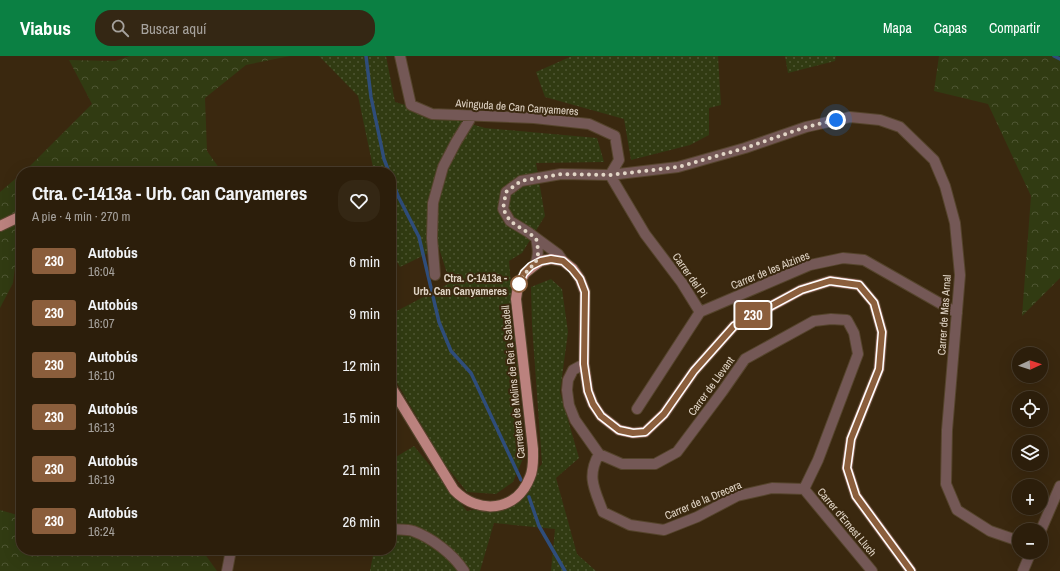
<!DOCTYPE html>
<html lang="es">
<head>
<meta charset="utf-8">
<style>
	:root { --surface:#2c1e0b; --page:#342714; --text:#f1f3f6; --muted:#a6a29d; --line:#483c2c; --accent:#0b8043 }
	body { margin:0; font-family:"Archivo Narrow",sans-serif; background:var(--page); color:var(--text); height:100vh; display:flex; flex-direction:column; font-size:15px; white-space:nowrap }
	* { box-sizing:border-box; margin:0 }
	p { font-size:13px; color:var(--muted) }
	.icon { flex:none; width:22px; height:22px; fill:none; stroke:currentColor; stroke-width:2; stroke-linecap:round; stroke-linejoin:round }
	.map { position:relative; flex:1; overflow:hidden }
	.side { position:absolute; left:16px; top:111px; width:380px; height:388px; display:flex; flex-direction:column; background:var(--surface); border-radius:16px; box-shadow:0 4px 16px #0002,0 0 0 1px var(--line) }
	.side>* { flex:none }
	.badge { padding:0 8px; border-radius:3px; font-size:14px; line-height:26px }
	.needle { width:26px; rotate:87deg }
	.controls { position:absolute; left:1012px; top:291px; display:grid; gap:8px }
	.controls a { display:grid; place-items:center; width:36px; height:36px; border-radius:50%; background:var(--surface); box-shadow:0 4px 16px #0002,0 0 0 1px var(--line); font-size:20px }
	.you { position:absolute; width:20px; height:20px; margin:-10px; border:3px solid #fff; border-radius:50%; background:#1a73e8; box-shadow:0 0 0 6px #1a73e833 }
	.map>.badge { position:absolute; translate:-50% -50%; box-shadow:0 0 0 2px #fff }
	.round { display:grid; place-items:center; flex:none; width:42px; height:42px; border-radius:16px; background:var(--page) }
	.headline { display:flex; align-items:center; justify-content:space-between; height:68px; padding:0 16px }
	h1 { font-size:19px; font-weight:700; line-height:30px }
	ul { padding:0; list-style:none }
	li { display:flex; align-items:center; gap:12px; height:52px; padding:0 16px }
	li div { flex:1 }
	li b { display:block; font-size:15px }
	li em { font-style:normal }
	li .badge { min-width:44px; font-weight:700; text-align:center }
	header { display:flex; align-items:center; gap:24px; box-sizing:border-box; height:56px; padding:0 20px; background:var(--accent); color:#fff }
	header strong { font-size:19px }
	nav { display:flex; gap:22px; margin-inline-start:auto; font-size:14px }
	.search { width:280px; height:36px; background:var(--page); display:flex; align-items:center; gap:10px; box-sizing:border-box; padding:0 14px; border-radius:16px; color:var(--muted); font-size:15px }
	.map>svg:first-child { display:block }
	.grass { fill:url(#grass-dots) }
	.forest { fill:url(#forest-crowns) }
	.lines { fill:none; stroke-linecap:round; stroke-linejoin:round }
	.stream { stroke:#2f4d7a; stroke-width:3.5 }
	.minor-casing { stroke:#55442c; stroke-width:12 }
	.major-casing { stroke:#55442c; stroke-width:12 }
	.minor { stroke:#745856; stroke-width:10 }
	.major { stroke:#bb827e; stroke-width:10 }
	.line-casing { stroke:#fff; stroke-width:9 }
	.line { stroke:#8b5e3c; stroke-width:6 }
	.walk { stroke:#e1d5c6; stroke-width:4; stroke-dasharray:0 7.2 }
	.stop-dot { fill:#fff; stroke:#8b5e3c; stroke-width:2 }
	.labels { text-anchor:middle; dominant-baseline:central; stroke-width:4; stroke-linejoin:round; paint-order:stroke }
	.street-label { font-size:11px; fill:#e1d5c6; stroke:#3a280f }
	.stop-label { font-size:11px; font-weight:bold; fill:#e1d5c6; stroke:#3a280f; text-anchor:end }
</style>
</head>
<body>
<header>
<strong>Viabus</strong>
<div class="search"><svg class="icon" aria-label="search" viewBox="0 0 24 24"><circle cx="10" cy="10" r="6"/><path d="M15 15l6 6"/></svg>Buscar aquí</div>
<nav><a>Mapa</a><a>Capas</a><a>Compartir</a></nav>
</header>
<div class="map">
<svg width="1060" height="515" viewBox="0 0 1060 515">
	<defs>
		<pattern id="grass-dots" width="8" height="8" patternUnits="userSpaceOnUse"><rect width="8" height="8" fill="#313b12"/><path d="M2 2h.1M6 6h.1" fill="none" stroke="#4f5633" stroke-width="1.8" stroke-linecap="round"/></pattern>
		<pattern id="forest-crowns" width="20" height="18" patternUnits="userSpaceOnUse"><rect width="20" height="18" fill="#313b12"/><path d="M2 6a3 3 0 1 1 6 0M12 15a3 3 0 1 1 6 0" fill="none" stroke="#4f5633"/></pattern>
	</defs>
	<rect width="100%" height="100%" fill="#3a280f"/>
	<path class="grass" d="M319,0H386L395,46L485,72L597,82L604,106L536,107L545,160L522,197L509,205L525,398L513,426L496,438L467,436L446,410L391,317V258L450,227L439,192L400,211L391,195V116H374L358,40Z
		M572,0H718L721,49L709,52V79L690,89L631,104L624,63L545,41L536,16Z
		M785,0H836L835,5L788,17Z
		M551,223L562,233L568,276L560,336L579,402L556,422L577,498L596,515H551L555,473L494,467L480,515H370L374,494H391V404L414,390L467,455L507,448L542,408L532,269L531,231Z"/>
	<path class="forest" d="M130,0H290L246,9L205,42L207,95L222,116H24L92,48L69,4L115,5Z
		M939,0H1060V222L1022,260L1031,140L988,48L934,35Z
		M21,118V193L17,195L13,227L0,252V136Z
		M0,454L21,460V494H65L84,499L85,494H202L217,515H0Z"/>
	<g class="lines">
		<path class="stream" d="M366,0L371,41L384,103L389,116
			M1054,0L1060,3
			M391,122L398,140L419,181L439,266L451,295L471,317L521,424
			M529,441L539,470L565,515"/>
		<g class="minor-casing">
			<path id="minor" d="M400,0L411,49L432,58L534,62L589,68L615,80L619,104L610,119L561,118L521,125L506,136L503,153L510,165L528,176L558,198L563,205
				M535,209C539,199 538,192 536,182
				M435,219L432,182L433,147L443,111L456,86L472,60
				M700,256L810,209L843,202L864,204L957,257
				M584,308L573,314L568,324L567,334L569,349L575,364L599,398L622,408H655L677,396L722,336L745,303L814,265L831,263L847,264L854,277L858,298L818,404L804,433
				M637,353L700,256L682,227L645,178L610,119L678,111L745,92L806,71L850,61L880,64L900,71L934,104L945,130L955,167L960,219L947,374L946,428L957,454L990,475L1019,485
				M599,398C586,421 595,434 603,456L630,469L664,474L697,461L737,440L772,432L804,433
				M804,433L872,515
				M391,473C398,474 406,473 413,475C432,482 453,498 464,515
				M1041,474L1060,430
				M227,515L231,494
				M1023,515L1031,496"/>
		</g>
		<g class="major-casing">
			<path id="major" d="M0,170L21,160
				M391,331L454,434C478,459 517,456 530,421C534,412 533,403 533,393L516,243L518,230L525,217L535,209L541,205L551,203L563,205L573,213L580,223L585,236L584,308L588,335L593,348L601,360L619,374L633,377L645,376L664,358L694,315L734,270L801,234L830,225L859,229L874,247L882,276L879,313L851,383L847,412L856,440L911,515"/>
		</g>
		<use href="#minor" class="minor"/>
		<use href="#major" class="major"/>
	</g>
	<g class="lines">
		<g class="line-casing">
			<path id="line" d="M519,228L524,217L531,210L541,205L551,203L563,205L572,213L580,223L585,236L584,308L588,335L593,348L601,360L619,374L633,377L645,376L664,358L694,315L734,270L801,234L830,225L859,229L874,247L882,276L879,313L851,383L847,412L856,440L911,515"/>
		</g>
		<use href="#line" class="line"/>
		<path class="walk" d="M519,228C530,204 543,213 536,182L510,165L503,153L506,136L521,125L561,118L610,119L678,111L745,92L806,71L836,64"/>
	</g>
	<circle class="stop-dot" cx="519" cy="228" r="8"/>
	<g class="labels">
		<g class="street-label">
			<text transform="translate(517 51) rotate(4)">Avinguda de Can Canyameres</text>
			<text transform="translate(770 214) rotate(-22)">Carrer de les Alzines</text>
			<text transform="translate(690 219) rotate(55)">Carrer del Pi</text>
			<text transform="translate(944 259) rotate(-86)">Carrer de Mas Arnal</text>
			<text transform="translate(513 326) rotate(-96)">Carretera de Molins de Rei a Sabadell</text>
			<text transform="translate(711 330) rotate(-54)">Carrer de Llevant</text>
			<text transform="translate(703 444) rotate(-23)">Carrer de la Drecera</text>
			<text transform="translate(847 466) rotate(50)">Carrer d'Ernest Lluch</text>
		</g>
		<g class="stop-label">
			<text x="507" y="222">Ctra. C-1413a -<tspan x="507" dy="13">Urb. Can Canyameres</tspan></text>
		</g>
	</g>
</svg>
<div class="controls">
<a><svg class="needle" viewBox="-14 -14 28 28"><path d="M0-13l5 13h-10z" fill="#e53935"/><path d="M0 13l5-13h-10z" fill="#a6a29d"/></svg></a>
<a><svg class="icon" aria-label="locate" viewBox="0 0 24 24"><circle cx="12" cy="12" r="6"/><path d="M12 2v4M12 18v4M2 12h4M18 12h4"/></svg></a>
<a><svg class="icon" aria-label="layers" viewBox="0 0 24 24"><path d="M12 4l9 5-9 5-9-5zM3 14l9 5 9-5"/></svg></a>
<a>+</a>
<a>−</a>
</div>
<div class="you" style="left:836px;top:64px"></div>
<b class="badge" style="left:753px;top:259px;background:#8b5e3c;color:#fff">230</b>
<section class="side">
<div class="headline"><div><h1>Ctra. C-1413a - Urb. Can Canyameres</h1><p>A pie · 4 min · 270 m</p></div><a class="round"><svg class="icon" aria-label="heart" viewBox="0 0 24 24"><path d="M12 20l-8-8c-3-5 5-10 8-4 3-6 11-1 8 4z"/></svg></a></div>
<ul>
<li><span class="badge" style="background:#8b5e3c;color:#fff">230</span><div><b>Autobús</b><p>16:04</p></div><em>6 min</em></li>
<li><span class="badge" style="background:#8b5e3c;color:#fff">230</span><div><b>Autobús</b><p>16:07</p></div><em>9 min</em></li>
<li><span class="badge" style="background:#8b5e3c;color:#fff">230</span><div><b>Autobús</b><p>16:10</p></div><em>12 min</em></li>
<li><span class="badge" style="background:#8b5e3c;color:#fff">230</span><div><b>Autobús</b><p>16:13</p></div><em>15 min</em></li>
<li><span class="badge" style="background:#8b5e3c;color:#fff">230</span><div><b>Autobús</b><p>16:19</p></div><em>21 min</em></li>
<li><span class="badge" style="background:#8b5e3c;color:#fff">230</span><div><b>Autobús</b><p>16:24</p></div><em>26 min</em></li>
</ul>
</section>
</div>
</body>
</html>
